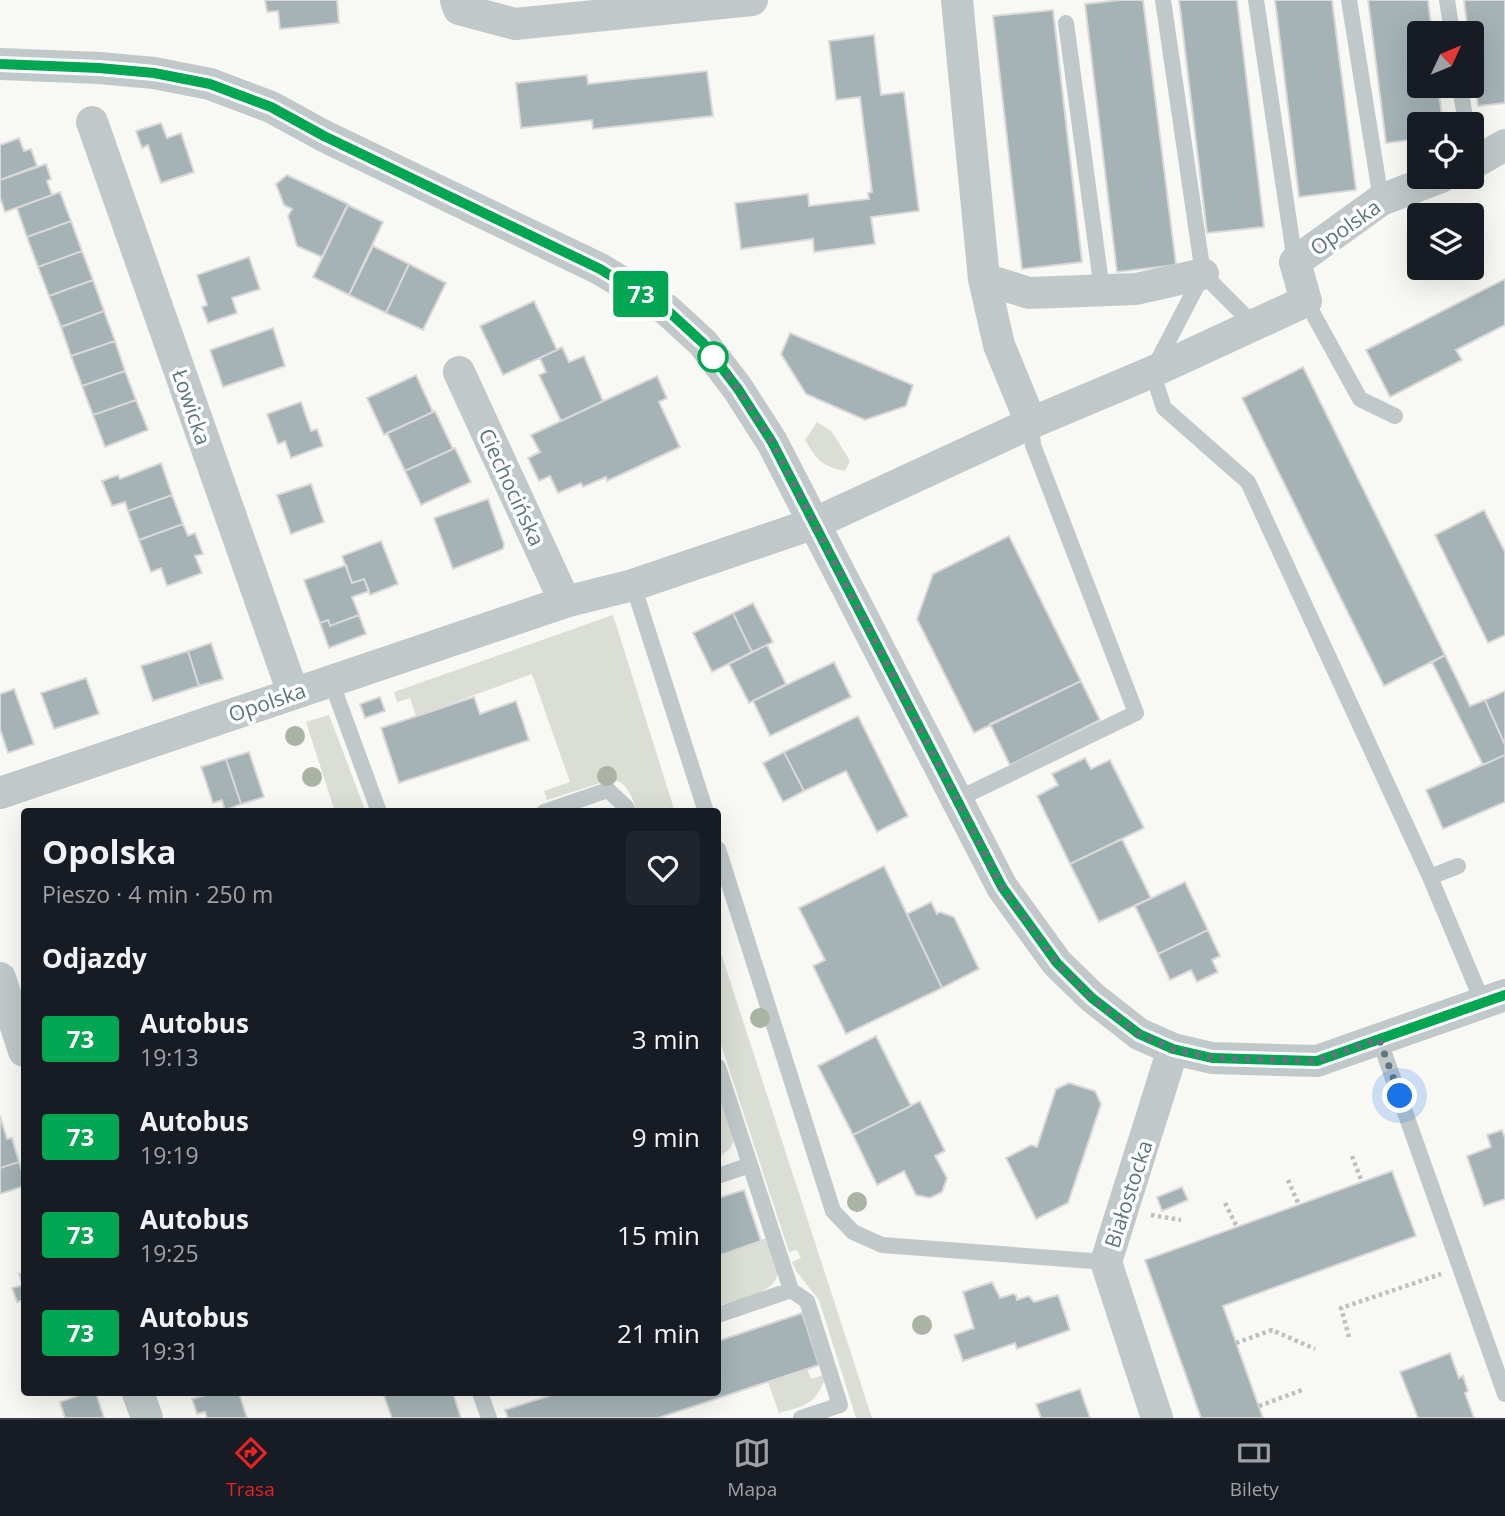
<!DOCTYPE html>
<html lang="pl">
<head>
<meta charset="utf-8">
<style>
	:root { --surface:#171b24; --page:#20242c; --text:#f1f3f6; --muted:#9ea1a6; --line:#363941; --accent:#eb2223 }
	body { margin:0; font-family:"Open Sans",sans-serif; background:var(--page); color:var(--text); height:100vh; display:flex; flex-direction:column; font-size:26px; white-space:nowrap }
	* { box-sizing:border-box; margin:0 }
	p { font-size:23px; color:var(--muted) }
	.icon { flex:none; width:38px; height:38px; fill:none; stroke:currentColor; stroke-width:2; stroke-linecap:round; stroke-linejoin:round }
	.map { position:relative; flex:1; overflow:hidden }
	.drawer { position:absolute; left:21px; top:808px; width:700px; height:588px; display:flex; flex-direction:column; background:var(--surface); border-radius:7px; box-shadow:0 7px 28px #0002 }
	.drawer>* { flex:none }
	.badge { padding:0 14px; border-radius:5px; font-size:24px; line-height:46px }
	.needle { width:46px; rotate:46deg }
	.controls { position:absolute; left:1407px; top:21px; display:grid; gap:14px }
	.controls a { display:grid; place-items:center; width:77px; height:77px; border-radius:7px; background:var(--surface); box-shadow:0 7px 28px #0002; font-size:35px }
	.you { position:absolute; width:35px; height:35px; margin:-18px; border:5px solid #fff; border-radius:50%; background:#1a73e8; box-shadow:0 0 0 10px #1a73e833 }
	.map>.badge { position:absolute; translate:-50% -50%; box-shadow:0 0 0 4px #fff }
	h2 { padding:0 21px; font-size:26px; line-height:63px }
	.round { display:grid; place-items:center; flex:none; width:74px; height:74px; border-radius:7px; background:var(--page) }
	.head { display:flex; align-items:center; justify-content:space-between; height:119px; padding:0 21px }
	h1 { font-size:33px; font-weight:700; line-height:52px }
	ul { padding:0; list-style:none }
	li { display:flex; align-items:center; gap:21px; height:98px; padding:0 21px }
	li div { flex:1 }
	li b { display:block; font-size:26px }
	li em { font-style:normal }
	li .badge { min-width:77px; font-weight:700; text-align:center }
	.tab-bar { display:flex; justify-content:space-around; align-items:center; height:98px; border-top:2px solid var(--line); background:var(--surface); font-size:19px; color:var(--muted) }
	.tab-bar a { display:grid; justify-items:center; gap:4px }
	.tab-bar .on { color:var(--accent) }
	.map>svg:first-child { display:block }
	.green { fill:#daded4 }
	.building { fill:#a5b3b6; stroke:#dad9d8; stroke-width:2 }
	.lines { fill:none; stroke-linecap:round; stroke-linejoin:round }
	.path { stroke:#bbc0c1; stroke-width:4.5; stroke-dasharray:3.5 3.5; stroke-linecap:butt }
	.service { stroke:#c1c8ca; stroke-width:16 }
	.minor { stroke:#c1c8ca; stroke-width:32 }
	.tree { fill:#aab3a4 }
	.line-casing { stroke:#fff; stroke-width:16 }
	.line { stroke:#00a651; stroke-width:10 }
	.walk { stroke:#5e767c; stroke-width:7; stroke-dasharray:0 12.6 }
	.stop-dot { fill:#fff; stroke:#00a651; stroke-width:3.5 }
	.labels { text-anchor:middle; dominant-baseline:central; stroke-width:7; stroke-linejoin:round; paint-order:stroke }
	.street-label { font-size:21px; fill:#5e767c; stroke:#fff }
</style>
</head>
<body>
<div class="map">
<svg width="1505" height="1418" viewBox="0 0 1505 1418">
	<rect width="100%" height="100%" fill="#f8f8f5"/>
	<path class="green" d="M817,422L832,432L850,461L845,471C821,466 817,460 805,440Z
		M613,615L675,812H637C632,797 629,785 613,779L547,800L544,791L570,782L532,674L416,716L410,698L397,702L394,692Z
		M329,715L366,812H335L306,722Z
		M718,944L872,1418H856L819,1300L796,1271L792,1262L801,1258L797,1250L789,1252L718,1035Z
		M718,1086L736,1137L730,1148L718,1159Z
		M769,1237C772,1248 778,1260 778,1270C778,1295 735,1300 718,1306V1256Z
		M807,1369L811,1379L827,1374C815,1404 809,1405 779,1413L768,1382Z"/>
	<path class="building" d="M265,0H337L339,23L280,29L278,11L267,12Z
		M1120,0H1143L1176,265L1117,272L1085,4Z
		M1179,0H1237L1264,227L1207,233Z
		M1275,0H1332L1356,190L1299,197Z
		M1368,0H1428L1432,33H1419V86H1438L1443,124H1419V139L1386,143Z
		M1464,0H1505V103L1478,106L1472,59V33H1468Z
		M1053,10L1082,262L1022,269L993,16Z
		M874,35L881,95L904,92L919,211L871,217L875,244L814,252L813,239L741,249L735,203L808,194L809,206L869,199L868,193L872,192L860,97L836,100L829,41Z
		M707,71L713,116L593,129L592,120L521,128L516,83L587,75L588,84Z
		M161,123L167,138L181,133L194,172L161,183L148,145L142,148L136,131Z
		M19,138L24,151L31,149L37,166L0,180V145Z
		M46,164L51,179L47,181L52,195L5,212L0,197V180Z
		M287,175L348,204L322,257L297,246L288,216L292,209L284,205L276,184Z
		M60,192L71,221L27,237L17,208Z
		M348,205L383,222L349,295L313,277Z
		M71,221L82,251L38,267L27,237Z
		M373,246L409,264L386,313L349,295Z
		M82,251L93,280L49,296L38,267Z
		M249,257L260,289L232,298L237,313L208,323L202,307L207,305L197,275Z
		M409,264L446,283L423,330L386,313Z
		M1505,279V325L1456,350L1462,360L1390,397L1366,350Z
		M93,280L104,311L61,327L49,296Z
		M534,301L557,350L503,375L480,326Z
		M104,311L115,341L71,356L61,327Z
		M273,328L285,366L223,387L210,350Z
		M790,333L913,385L906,406L865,420L806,394L781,354Z
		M115,341L125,371L82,386L71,356Z
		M562,347L569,362L584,356L603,401L561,421L539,375L546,372L540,358Z
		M1303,367L1445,655L1384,686L1242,398Z
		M125,371L136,400L93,415L82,386Z
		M416,375L433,412L384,435L367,398Z
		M657,376L667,398L659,402L680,447L607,481L606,477L583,487L581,483L558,493L550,476L539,481L528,458L540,452L531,435Z
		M136,400L148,430L105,447L93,415Z
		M301,402L311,431L317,429L323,446L291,458L285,441L278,444L267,414Z
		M435,411L453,449L405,471L387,433Z
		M455,448L471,482L421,505L405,471Z
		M161,463L172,495L128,511L125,502L112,506L102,481L118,475L120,479Z
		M311,484L324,522L291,534L277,495Z
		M172,495L183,524L139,540L128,511Z
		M488,499L504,544L503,549L453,569L434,518Z
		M1484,510L1505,552V635L1488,643L1435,535Z
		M183,524L188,536L195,533L203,554L195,556L202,573L167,586L161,568L151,572L139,540Z
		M1009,536L1081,681L974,733L917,619L933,574Z
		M381,541L398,584L370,595L364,579L352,583L342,556Z
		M346,565L352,583L364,579L369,591L352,597L359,615L330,626L328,620L320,623L304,580Z
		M753,603L773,642L752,652L733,613Z
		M733,613L752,652L712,672L693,633Z
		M359,615L366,634L329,648L320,623L328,620L330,626Z
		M211,643L223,679L199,686L188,651Z
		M767,645L786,684L749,703L729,664Z
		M188,651L199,686L153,701L141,666Z
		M1445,655L1470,706L1485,700L1505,745V755L1483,765L1432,662Z
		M834,662L851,697L770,736L753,701Z
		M86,678L99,714L54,729L41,693Z
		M1081,681L1100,720L1010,765L990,724Z
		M14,689L34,744L8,753L0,729V694Z
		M1505,691V745L1485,700Z
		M380,697L385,711L365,718L360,704Z
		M474,697L480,714L516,701L529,740L399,783L381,728Z
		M858,716L908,816L877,832L846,771L804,791L784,752Z
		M249,752L264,797L241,804L226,759Z
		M784,752L804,791L783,802L763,763Z
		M1505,755V802L1443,829L1426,790Z
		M1085,758L1091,769L1110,760L1144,828L1070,864L1037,796L1058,785L1052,774Z
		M226,759L241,804L225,810L222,800L213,803L201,767Z
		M1122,839L1151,898L1099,922L1070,864Z
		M884,866L942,988L846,1034L813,966L825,960L799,908Z
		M1185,882L1208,930L1158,954L1135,906Z
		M931,902L937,914L940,912L954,917L979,969L942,988L907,914Z
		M1208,930L1220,956L1212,960L1218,972L1197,982L1191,970L1170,980L1158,954Z
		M876,1036L911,1106L853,1135L818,1066Z
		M1069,1083L1095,1091L1101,1104L1068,1203L1036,1219L1006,1158L1031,1145L1037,1147L1056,1089Z
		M920,1101L945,1151L935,1156L947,1178L942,1192L930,1198L916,1195L904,1171L877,1185L853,1135Z
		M0,1116L7,1139L12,1138L19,1162L0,1168Z
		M1502,1130L1505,1138V1199L1484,1206L1467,1156L1491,1147L1487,1135Z
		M19,1162L24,1178V1186L0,1194V1168Z
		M1392,1171L1416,1236L1223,1306L1263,1418H1201L1145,1260Z
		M1182,1187L1188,1200L1162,1211L1157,1197Z
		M744,1190L761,1241L718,1256V1198Z
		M24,1273V1300L17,1302L12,1288L23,1285L19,1274Z
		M992,1282L1000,1298L1013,1294L1016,1295L1017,1300L1029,1296L1034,1302L1058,1295L1070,1330L1017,1349L1015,1343L963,1361L954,1335L974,1328L963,1292Z
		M802,1313L819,1365L658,1418H508L505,1410L558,1393H718V1341Z
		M1450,1353L1459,1378L1463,1376L1468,1391L1465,1393L1474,1418H1418L1400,1372Z
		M1080,1389L1090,1418H1041L1036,1404Z
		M85,1393H96L104,1418H65L60,1402Z
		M213,1393H239L247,1418H207L205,1412L197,1414L192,1399Z
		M383,1393H453L461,1418H392Z"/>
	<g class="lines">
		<path class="path" d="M1352,1156L1362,1182
			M1288,1180L1299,1205
			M1225,1203L1237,1227
			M1151,1215L1181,1220
			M1349,1337L1341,1308L1441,1274
			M1236,1343L1272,1330L1315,1349
			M1259,1406L1302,1390"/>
		<path class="service" d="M1163,0L1203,274L1152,372L1164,408L1248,482L1430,877L1483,1003
			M1256,0L1295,262
			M1349,0L1381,200
			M1447,0L1452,33
			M1066,23L1102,290
			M1460,86L1466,124
			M1203,274L1254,325
			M1306,301L1360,399L1395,416
			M633,585L706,812
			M331,681L379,812
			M958,799L1136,713L1033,445L1031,423
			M544,812L608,790L626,807L628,812
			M718,849L833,1211L853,1232L882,1245L1106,1262
			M1430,877L1458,866
			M1379,1039L1505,1394
			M718,1067L791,1290L807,1301L840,1405L801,1418
			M718,1176L750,1165
			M718,1315L791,1290
			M480,1393L489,1418"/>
		<path class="minor" d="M456,0L459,9L515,24L752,0
			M957,0L984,279L999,345L1031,423
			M0,64L99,68L154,73L210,84L271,107L324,136L600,269L667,310L703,343L738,389L772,442L1002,887L1057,963L1092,997L1139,1034L1173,1049L1212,1058L1317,1061L1505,995
			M92,122L293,693
			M1472,164L1505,145
			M984,279L1029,293L1136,289L1203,274
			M459,372L565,602
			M0,793L565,602L633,585L815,523L1031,423L1152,372L1306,301L1295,262L1381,200L1441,177
			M0,978L24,1051
			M138,1393L147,1418
			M1157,1418L1106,1262L1173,1049"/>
	</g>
	<g class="tree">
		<circle cx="295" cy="736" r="10"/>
		<circle cx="607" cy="776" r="10"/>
		<circle cx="312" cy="777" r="10"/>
		<circle cx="760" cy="1018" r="10"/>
		<circle cx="857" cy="1202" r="10"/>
		<circle cx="922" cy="1325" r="10"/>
	</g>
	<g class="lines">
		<g class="line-casing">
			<path id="line" d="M0,64L99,68L154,73L210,84L271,107L324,136L600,269L667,310L703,343L738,389L772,442L1002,887L1057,963L1092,998L1139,1034L1173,1049L1212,1058L1317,1061L1505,995"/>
		</g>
		<use href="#line" class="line"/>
		<path class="walk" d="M713,357L738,389L772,442L1002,887L1057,963L1092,998L1139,1034L1173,1049L1212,1058L1317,1061L1379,1039L1400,1096"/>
	</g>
	<circle class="stop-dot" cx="713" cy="357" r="14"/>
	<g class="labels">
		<g class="street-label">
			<text transform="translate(1345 227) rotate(-35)">Opolska</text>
			<text transform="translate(192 407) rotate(71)">Łowicka</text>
			<text transform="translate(512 487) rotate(65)">Ciechocińska</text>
			<text transform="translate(267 702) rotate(-19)">Opolska</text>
			<text transform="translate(1128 1194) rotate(-72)">Białostocka</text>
		</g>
	</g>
</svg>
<div class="controls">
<a><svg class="needle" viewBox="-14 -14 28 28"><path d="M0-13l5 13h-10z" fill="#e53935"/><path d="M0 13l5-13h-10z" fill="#9ea1a6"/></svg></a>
<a><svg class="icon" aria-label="locate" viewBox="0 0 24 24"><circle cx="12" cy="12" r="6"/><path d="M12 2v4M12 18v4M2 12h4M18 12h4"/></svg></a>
<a><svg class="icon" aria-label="layers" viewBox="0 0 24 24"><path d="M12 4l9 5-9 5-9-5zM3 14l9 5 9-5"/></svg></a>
</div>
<div class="you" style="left:1400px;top:1096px"></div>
<b class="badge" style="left:641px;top:294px;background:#00a651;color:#fff">73</b>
<section class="drawer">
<div class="head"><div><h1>Opolska</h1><p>Pieszo · 4 min · 250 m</p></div><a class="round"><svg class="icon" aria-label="heart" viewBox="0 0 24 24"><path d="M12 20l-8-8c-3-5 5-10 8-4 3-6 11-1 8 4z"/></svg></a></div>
<h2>Odjazdy</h2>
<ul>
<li><span class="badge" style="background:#00a651;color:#fff">73</span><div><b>Autobus</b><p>19:13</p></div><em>3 min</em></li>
<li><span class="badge" style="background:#00a651;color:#fff">73</span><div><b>Autobus</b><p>19:19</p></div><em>9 min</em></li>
<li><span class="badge" style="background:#00a651;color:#fff">73</span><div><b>Autobus</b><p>19:25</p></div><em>15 min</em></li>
<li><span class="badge" style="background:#00a651;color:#fff">73</span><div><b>Autobus</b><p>19:31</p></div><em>21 min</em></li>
</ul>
</section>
</div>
<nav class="tab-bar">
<a class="on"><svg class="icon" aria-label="directions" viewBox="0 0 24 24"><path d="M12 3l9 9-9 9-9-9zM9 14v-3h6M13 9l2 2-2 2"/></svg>Trasa</a>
<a><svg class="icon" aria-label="map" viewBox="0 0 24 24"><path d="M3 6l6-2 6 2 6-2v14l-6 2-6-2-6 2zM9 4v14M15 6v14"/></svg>Mapa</a>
<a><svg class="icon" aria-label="tickets" viewBox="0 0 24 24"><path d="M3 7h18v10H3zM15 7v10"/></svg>Bilety</a>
</nav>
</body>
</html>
